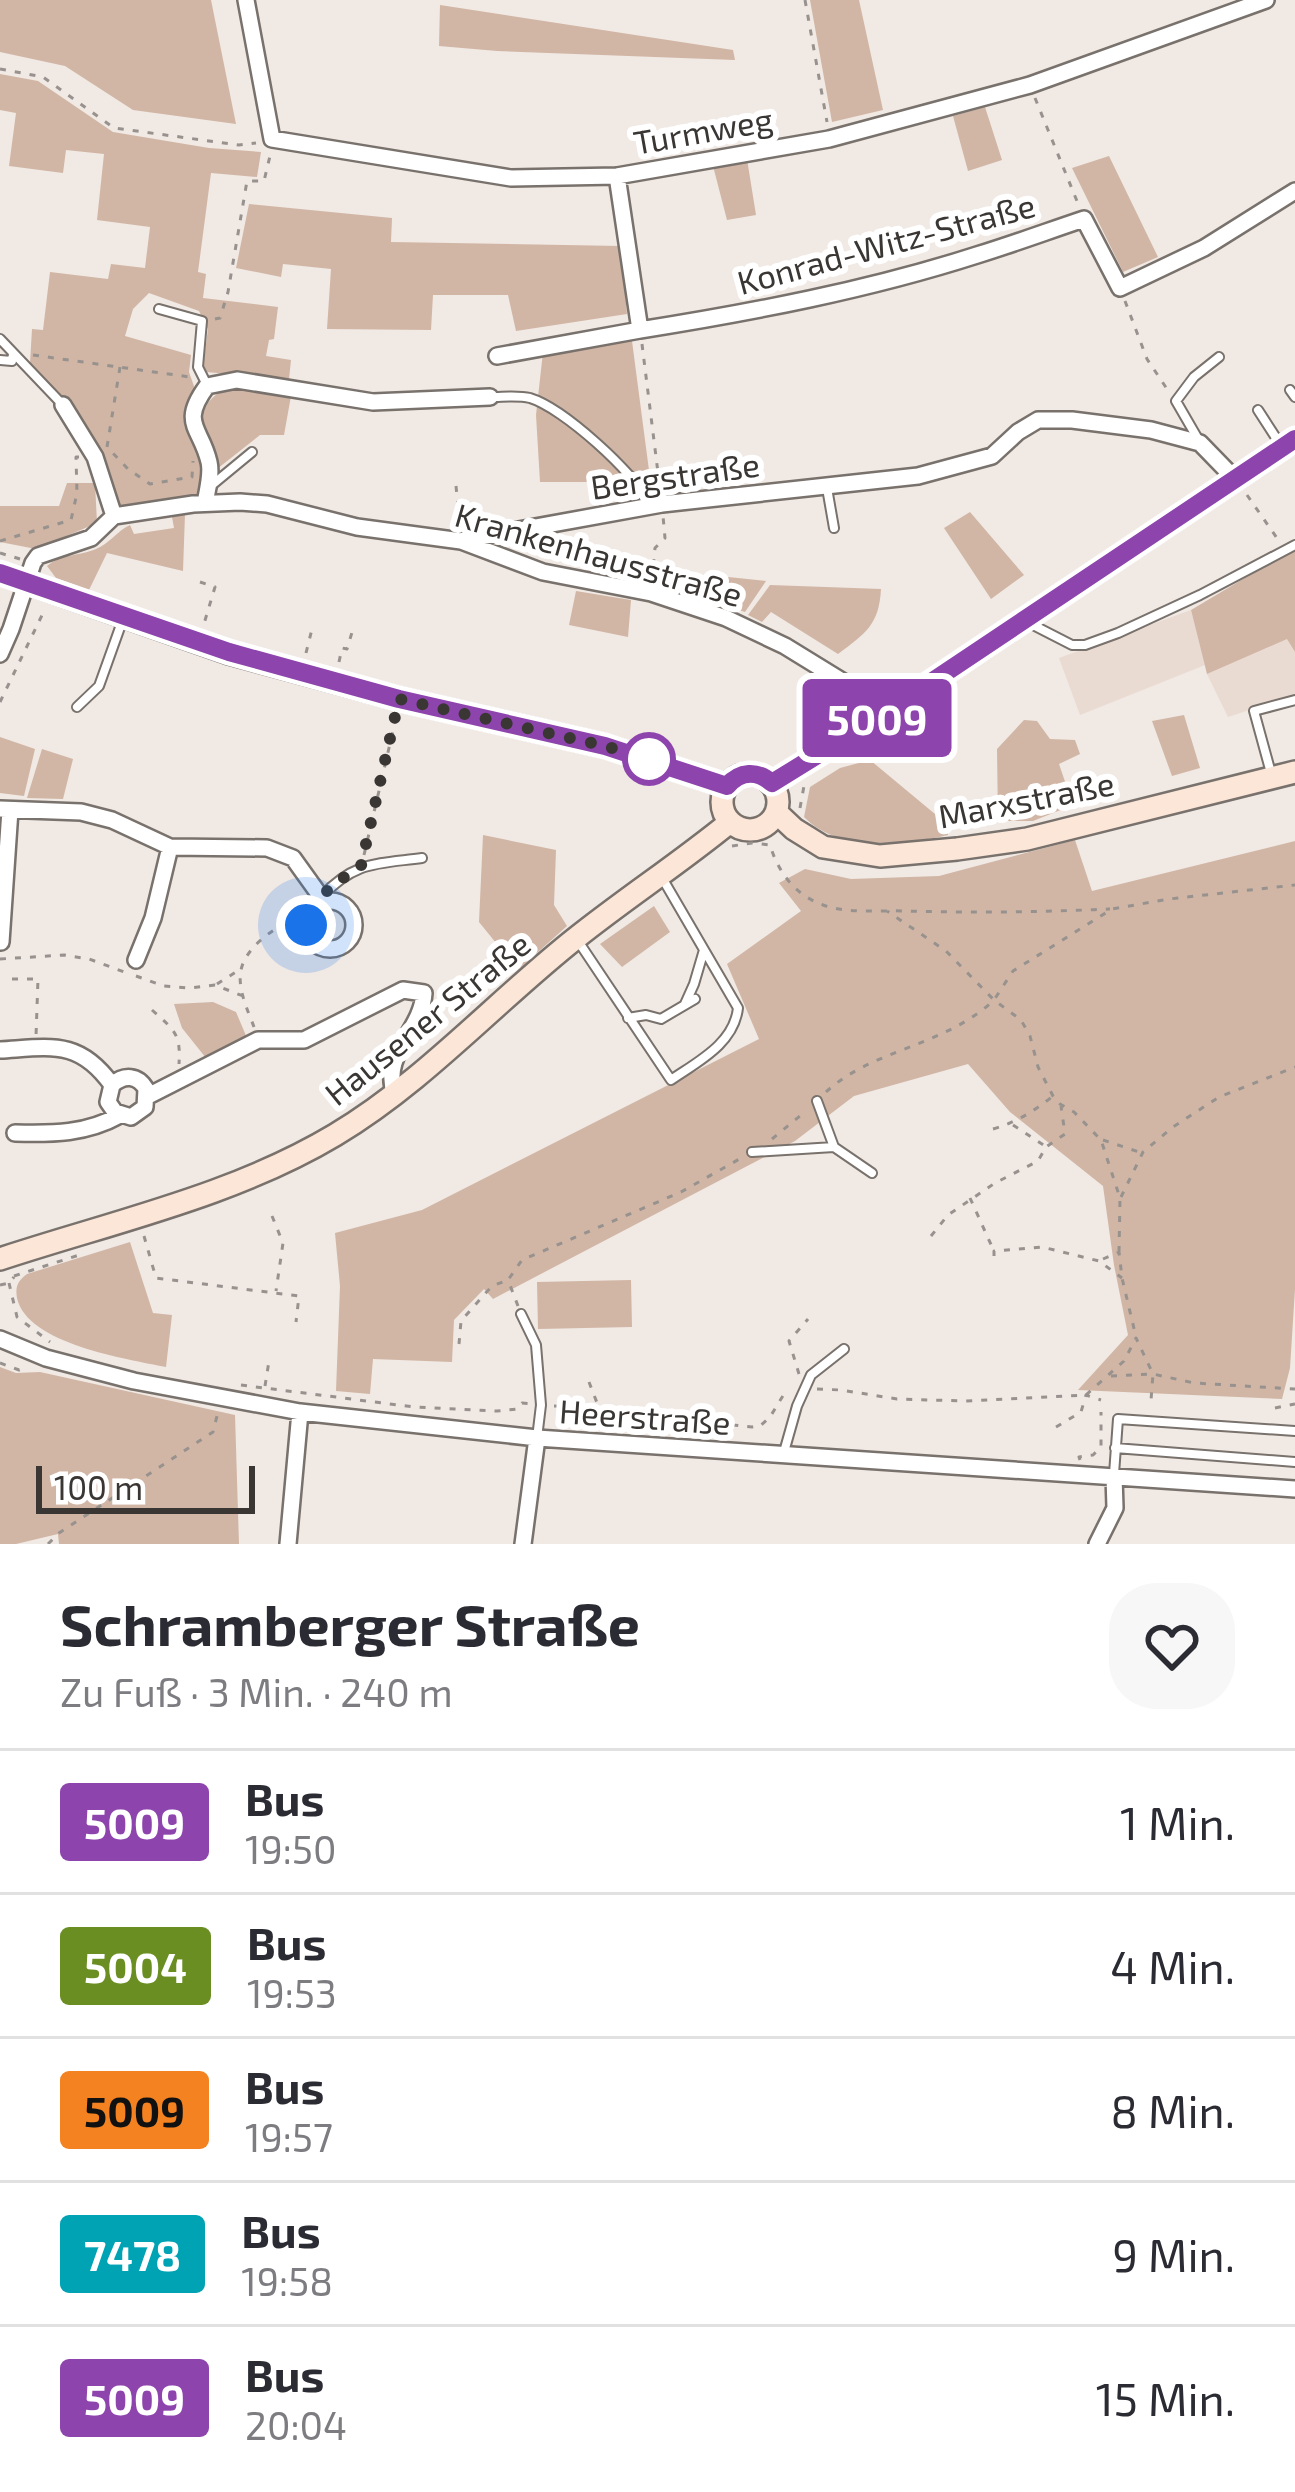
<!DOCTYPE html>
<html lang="de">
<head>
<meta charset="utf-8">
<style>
	:root { --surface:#fff; --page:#f7f7f7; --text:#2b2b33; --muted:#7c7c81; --line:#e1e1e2 }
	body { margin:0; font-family:"Exo 2",sans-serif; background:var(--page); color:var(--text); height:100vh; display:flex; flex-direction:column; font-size:45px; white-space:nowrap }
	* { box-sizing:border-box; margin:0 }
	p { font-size:39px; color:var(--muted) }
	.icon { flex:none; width:66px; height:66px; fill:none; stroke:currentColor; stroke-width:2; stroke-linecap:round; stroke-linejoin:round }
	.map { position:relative; height:1544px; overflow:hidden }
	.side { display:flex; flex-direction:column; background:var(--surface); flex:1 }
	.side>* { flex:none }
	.badge { padding:0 24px; border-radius:9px; font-size:42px; line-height:78px }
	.scale { position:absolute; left:36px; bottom:30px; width:219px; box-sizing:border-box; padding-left:12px; border:6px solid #393634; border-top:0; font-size:33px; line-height:42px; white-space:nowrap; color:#393634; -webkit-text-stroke:9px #fff; paint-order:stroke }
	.you { position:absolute; width:60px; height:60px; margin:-30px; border:9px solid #fff; border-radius:50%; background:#1a73e8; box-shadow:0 0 0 18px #1a73e833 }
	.map>.badge { position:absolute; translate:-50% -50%; box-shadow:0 0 0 6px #fff }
	.round { display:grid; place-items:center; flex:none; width:126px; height:126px; border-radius:48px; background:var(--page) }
	.headline { display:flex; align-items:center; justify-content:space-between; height:204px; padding:0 60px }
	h1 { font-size:57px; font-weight:700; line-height:90px }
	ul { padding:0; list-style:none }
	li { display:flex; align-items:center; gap:36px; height:144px; padding:0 60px; border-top:3px solid var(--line) }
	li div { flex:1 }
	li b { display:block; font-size:45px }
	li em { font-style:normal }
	li .badge { min-width:132px; font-weight:700; text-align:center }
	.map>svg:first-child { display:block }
	.built { fill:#eadbd2 }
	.green { fill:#d1b6a5 }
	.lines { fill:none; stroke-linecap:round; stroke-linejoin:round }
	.lane-casing { stroke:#78716c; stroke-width:12 }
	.street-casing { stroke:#78716c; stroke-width:20 }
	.secondary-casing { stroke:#78716c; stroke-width:26 }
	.path { stroke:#98928f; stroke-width:3; stroke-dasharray:6 9; stroke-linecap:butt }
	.lane { stroke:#fff; stroke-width:8 }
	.street { stroke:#fff; stroke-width:15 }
	.secondary { stroke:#fce6d8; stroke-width:21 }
	.line-casing { stroke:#fff; stroke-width:27 }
	.line { stroke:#8e44ad; stroke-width:18 }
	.walk { stroke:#393634; stroke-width:12; stroke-dasharray:0 21.6 }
	.stop-dot { fill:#fff; stroke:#8e44ad; stroke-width:6 }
	.labels { text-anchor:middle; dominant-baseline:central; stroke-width:12; stroke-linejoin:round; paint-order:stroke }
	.street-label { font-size:33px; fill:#393634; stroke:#fff }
</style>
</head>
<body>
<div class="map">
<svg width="1295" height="1544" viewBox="0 0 1295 1544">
	<rect width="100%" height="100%" fill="#f1e9e4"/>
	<path class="built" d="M1191,610L1205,665L1080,715L1059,658Z
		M1287,638L1295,652V695L1228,717L1207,674Z"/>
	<path class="green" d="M0,0H211L236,124L133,110L65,66L0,52Z
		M810,0H859L883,110L832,122Z
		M440,5L733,50L735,60L497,51L439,46Z
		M0,74L38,81L113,132L209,148L261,152L257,177L211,173L198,272L206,274L203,298L278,307L274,339L269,340L266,356L291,360L289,379L206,372L203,367L208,329L199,311L149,293L133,309L125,336L191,355L189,372L196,392L184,415L202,453L200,498L116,512L98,452L78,413L30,363L32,329L43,330L50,272L108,279L111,264L145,268L150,227L97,220L104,154L66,150L63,173L9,166L16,113L0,110Z
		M985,107L1002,160L968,171L953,116Z
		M1109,156L1158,257L1123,272L1072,168Z
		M747,159L756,215L727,220L713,166Z
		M249,204L392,218L391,242L621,246L627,314L516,331L508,295H433L431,330L327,329L331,269L283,264L281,277L236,268Z
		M632,341L650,478L630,482H540L536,415L543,352Z
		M229,387L291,396L284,435H260L217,469C206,434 187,407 229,387Z
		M67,483H95L97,523L36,549L0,542V506H59Z
		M970,512L1024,575L991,599L944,528Z
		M185,514L183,571L107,553L89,590L56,578L47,566C61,554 79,556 96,549C109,544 117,531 130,525L134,534L174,528L172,517Z
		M1295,548V652L1287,639L1207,674L1191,610Z
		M709,575L766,581L745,612L702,598Z
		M770,585L881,589C879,625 866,633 838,654L771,612L762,622L748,615Z
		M576,591L631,600L628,637L569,625Z
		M1184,715L1200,768L1172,776L1152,721Z
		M1024,720L1037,721L1050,739L1075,740L1080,754L1059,764L1073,805L1033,821H998L997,749Z
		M0,737L35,749L24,796L0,793Z
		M42,749L73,759L63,799L27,798Z
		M870,760L947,824L948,835C903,845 839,853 804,817L810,787L840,768Z
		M483,835L556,850L554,905L567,926L518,970L479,922Z
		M1075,840L1092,891L1295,841V1289L1290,1368L1282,1399L1078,1390L1128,1335L1114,1265L1103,1186L1010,1112L968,1064L854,1096L795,1141L493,1299L484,1289L454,1320L452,1362L373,1359L370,1394L336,1391L340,1286L335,1233L422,1210L759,1039L727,964L801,911L779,883L805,869L851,879L939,876Z
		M654,906L670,932L622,967L600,944Z
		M213,1002L236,1012L247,1038L210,1063L182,1028L174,1004Z
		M130,1242L153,1313L172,1315L166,1367C127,1359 27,1344 17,1298C15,1286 18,1281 27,1274Z
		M631,1280L632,1327L538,1329L537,1282Z
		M0,1367L16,1373L40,1372L235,1415L239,1544H59L58,1534L16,1544H0Z"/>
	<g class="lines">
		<g class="lane-casing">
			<path id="lane" d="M159,309L202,321L198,367L207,385
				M0,339L62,404
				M0,360L12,361L13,354
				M1290,390L1295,397
				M491,397C503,397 518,395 530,398C563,408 635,473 650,504
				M1258,410L1280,444
				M1198,439L1176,401L1194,377L1219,357
				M212,485L252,452
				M827,488L834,528
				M1029,623L1072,645H1085L1118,633L1200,595L1295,545
				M77,707L99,686L123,619
				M1271,773L1254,711L1295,700
				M321,897C355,861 376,864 422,858
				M578,941L671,1080C697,1062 734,1044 738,1008L661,876
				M685,1004L694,984L704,950
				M628,1018L646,1015L661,1019L695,999
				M834,1147L872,1173
				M752,1152L834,1147L817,1101
				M521,1314L536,1345L541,1405L537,1438
				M1115,1448L1295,1462
				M784,1452L797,1406L811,1375L844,1349
				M1114,1474L1118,1419L1295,1431"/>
		</g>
		<g class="street-casing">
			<path id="street" d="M246,0L272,139L511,178L617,176L829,139L1030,85L1266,0
				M617,176L640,330C753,312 868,290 977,255C1013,244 1048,231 1084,219L1120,288L1204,248L1295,191
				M497,356L640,330
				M63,405L95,457L114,516
				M205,503C207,491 212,474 209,462C201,427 179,424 207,386L237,380L373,402L490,397
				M464,540L662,504L918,476L992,456L1018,432L1038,420H1072L1151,430L1200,443L1235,479
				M0,654L11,629L33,563L38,556L91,538L114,516L193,504L240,502L267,504L357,527L461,541L543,572L651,593L726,618L785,646L850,686L879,717
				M0,809L81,812L112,820L170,847L267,848L293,858L321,897V902
				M306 925a24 24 0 1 1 48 0a24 24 0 1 1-48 0Z
				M1,942L10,810
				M136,960L153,918L170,847
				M0,1050C51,1047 79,1039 112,1085L108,1102L115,1112L131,1117L145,1107L146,1089C138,1075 124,1074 112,1085
				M148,1096L258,1040H304L403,990L424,993C422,1031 380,1054 395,1095
				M15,1133C53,1134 86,1134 120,1115
				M0,1339L46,1358L134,1381L300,1412L537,1438L1295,1489
				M288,1544L300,1412
				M523,1544L537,1438
				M1097,1544L1115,1508L1114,1476"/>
		</g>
		<g class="secondary-casing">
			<path id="secondary" d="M0,573L229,653L399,699L605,746L727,786
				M722 802a28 28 0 1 1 56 0a28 28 0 1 1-56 0Z
				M772,783L879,717L1295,439
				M777,813L794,829L823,847L880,856L957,849L1027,839L1295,772
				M0,1259C112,1222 233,1196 335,1135C424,1082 495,1002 576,938C626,898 680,863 730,822"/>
		</g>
		<path class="path" d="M805,0L827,122
			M0,69L43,77L114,128L239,145L256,143
			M1035,98L1079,206
			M1125,301L1147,359L1167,389
			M215,319L220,318L228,292L247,181H264L270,156
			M642,344L660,489
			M33,355L190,377
			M120,367L107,447L128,469L150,484L192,477L193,461
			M456,486L460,527
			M1247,495L1279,541
			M0,541L71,520L77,493L76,457H79
			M0,553L20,559
			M652,580L655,548L665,538L663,516
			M200,582L215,587L203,627
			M306,653L313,625
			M339,662L342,648L347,649L353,629
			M0,702L45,609
			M800,808L804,786L801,783
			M732,846L752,843L770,845C778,872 795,895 823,905C849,914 878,910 906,911C974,913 1042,912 1110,909
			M364,855L396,718
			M0,959L64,955L89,959L127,973
			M136,976L164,986L189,988L215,985L243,996
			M12,979H38L36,1036
			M217,984L239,970
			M152,1010C174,1030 181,1033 179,1064
			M254,1027C248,1011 237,988 241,970C246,945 283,919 307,918
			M826,1092C872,1049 944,1047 994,1000L946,951L887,911
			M1013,1125L1045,1146
			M993,1129C1017,1122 1034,1111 1053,1096
			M772,1139L806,1111
			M1103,1140L1139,1152
			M1121,1197L1143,1152L1173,1127L1219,1097L1295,1067
			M970,1198L993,1249
			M272,1216L283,1243L276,1291
			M144,1236L156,1278L299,1296L296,1322
			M931,1236L948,1215L995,1183L1038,1161L1046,1147L1065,1134L1061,1106
			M1119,1252L1120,1198L1101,1140L1074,1112L1060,1104L1053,1096L1038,1067L1030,1036L1021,1020L994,1000L1013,971L1112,909L1169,899L1295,885
			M994,1256V1251L1042,1247L1099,1261L1122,1278
			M1103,1259L1119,1252L1122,1278L1136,1337
			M14,1276L79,1255
			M9,1283L17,1317L50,1342
			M0,1285L9,1283L14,1277
			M518,1306L508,1280L522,1260L681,1192L743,1157
			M459,1344L461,1321L492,1286L508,1280
			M0,1363L19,1370L28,1367
			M799,1374L789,1341L808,1319
			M1111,1376L1153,1374L1194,1383L1295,1389
			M589,1382L599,1408
			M241,1385L414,1407L497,1411L517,1409L522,1403L532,1404
			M265,1386L269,1361
			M817,1389L841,1390L897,1399L965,1401L1086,1395L1124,1361L1136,1338L1153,1374L1151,1400
			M554,1406L658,1410L713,1423L752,1427L760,1426L770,1417L784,1394L790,1393
			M1275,1408L1295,1404
			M1056,1427L1081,1412L1086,1395L1101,1400
			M1080,1460L1079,1457L1093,1455L1101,1447V1412
			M48,1544L59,1533L213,1432L218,1412"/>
		<use href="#lane" class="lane"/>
		<use href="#street" class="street"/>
		<use href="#secondary" class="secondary"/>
	</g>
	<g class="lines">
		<g class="line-casing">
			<path id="line" d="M0,573L229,652L399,699L605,746L727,786C740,771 757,770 772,783L879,717L1295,439"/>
		</g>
		<use href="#line" class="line"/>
		<path class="walk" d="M306,925L310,911L322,902L321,897L334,884L361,866L399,699L605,746L649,759"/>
	</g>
	<circle class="stop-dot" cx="649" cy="759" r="24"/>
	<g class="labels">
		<g class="street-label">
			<text transform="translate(703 130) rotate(-10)">Turmweg</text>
			<text transform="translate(886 243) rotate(-15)">Konrad-Witz-Straße</text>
			<text transform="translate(675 475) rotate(-8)">Bergstraße</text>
			<text transform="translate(599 554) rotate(16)">Krankenhausstraße</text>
			<text transform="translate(1026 799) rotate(-11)">Marxstraße</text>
			<text transform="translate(427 1018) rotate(-39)">Hausener Straße</text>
			<text transform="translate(645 1416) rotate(4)">Heerstraße</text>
		</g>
	</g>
</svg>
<div class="scale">100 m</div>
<div class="you" style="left:306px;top:925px"></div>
<b class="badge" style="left:877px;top:718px;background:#8e44ad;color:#fff">5009</b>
</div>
<section class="side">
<div class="headline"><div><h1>Schramberger Straße</h1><p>Zu Fuß · 3 Min. · 240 m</p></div><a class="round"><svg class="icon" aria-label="heart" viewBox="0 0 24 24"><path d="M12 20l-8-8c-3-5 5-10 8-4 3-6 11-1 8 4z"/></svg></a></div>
<ul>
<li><span class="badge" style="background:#8e44ad;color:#fff">5009</span><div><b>Bus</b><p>19:50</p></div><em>1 Min.</em></li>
<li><span class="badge" style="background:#6b8e23;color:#fff">5004</span><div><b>Bus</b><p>19:53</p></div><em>4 Min.</em></li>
<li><span class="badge" style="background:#f58220;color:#111">5009</span><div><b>Bus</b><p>19:57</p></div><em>8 Min.</em></li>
<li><span class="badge" style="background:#00a3b4;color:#fff">7478</span><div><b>Bus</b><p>19:58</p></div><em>9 Min.</em></li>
<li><span class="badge" style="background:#8e44ad;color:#fff">5009</span><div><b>Bus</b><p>20:04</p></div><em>15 Min.</em></li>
</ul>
</section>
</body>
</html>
